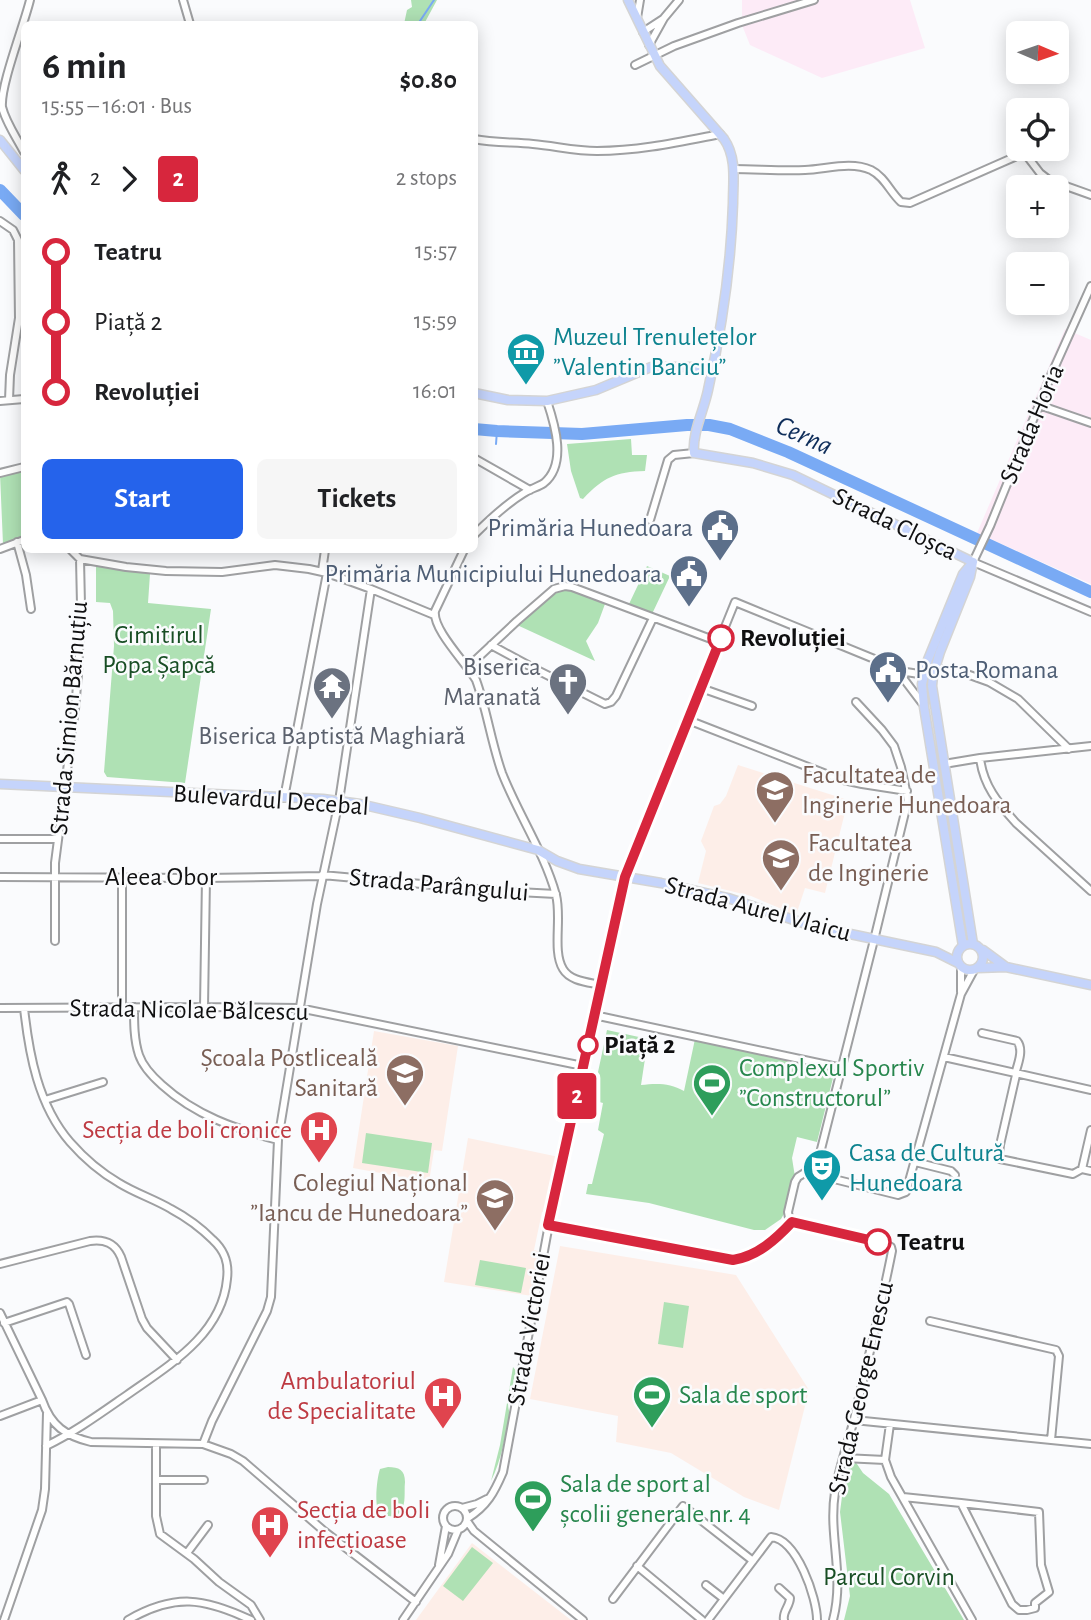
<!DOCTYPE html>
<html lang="en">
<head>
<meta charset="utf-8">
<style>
	:root { --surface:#fff; --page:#f6f6f6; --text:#202124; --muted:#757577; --accent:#2563eb }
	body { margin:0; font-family:"Alegreya Sans",sans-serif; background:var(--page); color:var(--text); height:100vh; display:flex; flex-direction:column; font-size:26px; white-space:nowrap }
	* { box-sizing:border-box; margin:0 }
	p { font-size:23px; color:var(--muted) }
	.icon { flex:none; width:38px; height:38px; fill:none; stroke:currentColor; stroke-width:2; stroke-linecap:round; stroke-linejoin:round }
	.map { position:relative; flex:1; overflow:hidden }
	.panel { position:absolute; left:21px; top:21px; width:457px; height:532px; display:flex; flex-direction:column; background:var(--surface); border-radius:10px; box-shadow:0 4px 18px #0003 }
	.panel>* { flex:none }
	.badge { padding:0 14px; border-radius:5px; font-size:24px; line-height:46px }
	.needle { width:46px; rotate:92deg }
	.controls { position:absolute; left:1006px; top:21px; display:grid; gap:14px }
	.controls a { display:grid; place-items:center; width:63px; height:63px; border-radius:10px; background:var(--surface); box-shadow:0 4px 18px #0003; font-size:35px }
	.map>.badge { position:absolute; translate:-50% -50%; box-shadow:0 0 0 4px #fff }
	.legs { display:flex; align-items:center; gap:10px; height:77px; padding:0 21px; font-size:23px }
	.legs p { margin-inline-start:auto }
	.head { display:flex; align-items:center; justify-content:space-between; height:119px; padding:0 21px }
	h1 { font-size:38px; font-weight:700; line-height:52px }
	.cta { display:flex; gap:14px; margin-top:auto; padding:14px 21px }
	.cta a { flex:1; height:80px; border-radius:10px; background:var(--accent); color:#fff; font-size:28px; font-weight:700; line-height:80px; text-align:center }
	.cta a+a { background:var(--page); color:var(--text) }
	ul { padding:0 21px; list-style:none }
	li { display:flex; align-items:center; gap:24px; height:70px; font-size:26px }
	li i { display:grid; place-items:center; width:10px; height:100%; margin:0 9px; background:currentColor }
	li i::after { content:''; width:18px; height:18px; margin:-9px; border:5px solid; border-radius:50%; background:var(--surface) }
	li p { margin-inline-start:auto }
	li:first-child i { background:linear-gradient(#0000 50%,currentColor 0) }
	li:last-child i { background:linear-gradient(currentColor 50%,#0000 0) }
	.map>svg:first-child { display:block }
	.industrial { fill:#fdebf7 }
	.education { fill:#fdeee8 }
	.green { fill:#afe1b4 }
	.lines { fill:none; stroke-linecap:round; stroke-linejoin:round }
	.stream { stroke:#79aaf4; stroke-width:2 }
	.river { stroke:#79aaf4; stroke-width:12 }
	.minor-casing { stroke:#9fa0a2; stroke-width:10 }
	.major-casing { stroke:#d4d4d4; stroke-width:11 }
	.minor { stroke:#fff; stroke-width:6 }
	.major { stroke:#c5d4fb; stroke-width:8 }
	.line-1-casing { stroke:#fff; stroke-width:16 }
	.line-1 { stroke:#d7263d; stroke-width:10 }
	.stop-1-dot { fill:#fff; stroke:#d7263d; stroke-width:3.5 }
	.labels { text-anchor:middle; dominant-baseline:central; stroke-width:5; stroke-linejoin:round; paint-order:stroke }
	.culture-label { font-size:26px; fill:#0d838f; stroke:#fafbfd; text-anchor:start }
	.street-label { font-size:26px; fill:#101011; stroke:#fafbfd }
	.service-label { font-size:26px; fill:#4e5e75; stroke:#fafbfd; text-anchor:end }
	.park-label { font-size:26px; fill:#184e24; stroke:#fafbfd }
	.stop-label { font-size:26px; font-weight:bold; fill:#101011; stroke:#fafbfd; text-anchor:start }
	.worship-label { font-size:26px; fill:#5b616d; stroke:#fafbfd; text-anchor:end }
	.education-label { font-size:26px; fill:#785e54; stroke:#fafbfd; text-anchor:start }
	.leisure-label { font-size:26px; fill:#27864d; stroke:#fafbfd; text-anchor:start }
	.health-label { font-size:26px; fill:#be3a42; stroke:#fafbfd; text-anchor:end }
	.water-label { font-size:28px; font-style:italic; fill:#0e2d5a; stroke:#fafbfd }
</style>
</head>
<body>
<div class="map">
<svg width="1091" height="1620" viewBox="0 0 1091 1620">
	<rect width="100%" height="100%" fill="#fafbfd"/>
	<path class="industrial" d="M742,0H910L925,48L822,78L750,45L740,20L742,17Z
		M1065,329L1091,340V584L977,533Z"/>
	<path class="education" d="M738,765L848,800L825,893L805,888L796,915L751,896L698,883L706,851L701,841L714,806L720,804L726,796Z
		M374,1031L458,1046L442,1151L434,1150L429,1182L353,1168Z
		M468,1138L559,1157L547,1212H542L534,1250L541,1252L532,1296L444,1282Z
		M560,1246L736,1275L809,1390L779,1510L744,1497L671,1453L616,1442L618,1416L530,1399Z
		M472,1543L571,1620H416Z"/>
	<path class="green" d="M411,0H437L424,24H404L407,10L412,7Z
		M631,439L632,455H647L645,471C615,472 604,477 583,499L580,498L571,471L567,444Z
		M24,471V535L3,544L0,474Z
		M96,565L150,574L148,603L211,609L185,783L107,777L104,772L114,646L113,611L110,603L96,602Z
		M647,566L670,576L652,614L629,604Z
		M559,591H571L605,604L598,623L586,641L595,661L517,625L553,595Z
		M607,1030L648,1039L641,1085C657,1083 670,1083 684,1091L695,1039L835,1070L817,1142L797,1137L792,1158L795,1177L785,1212L781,1219L765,1230H754L649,1203L586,1194L588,1184H592L604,1134L598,1130L603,1103L592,1100Z
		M366,1133L432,1143L428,1173L362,1163Z
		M480,1260L526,1268L521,1293L475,1285Z
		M664,1302L689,1306L683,1348L658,1344Z
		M513,1367L516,1371C516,1373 516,1381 515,1383C511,1393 505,1402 510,1413C505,1436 502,1459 491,1481L500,1445Z
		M853,1458L863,1473L889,1494L964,1620H844L850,1596L840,1512L845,1473Z
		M388,1467C399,1467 405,1470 405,1482C404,1490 406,1502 402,1509C400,1514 395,1517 389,1516C385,1516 382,1516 379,1512C374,1505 377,1477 380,1469Z
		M472,1547L493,1563L463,1601L443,1586Z"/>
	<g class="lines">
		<path class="stream" d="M418,24L434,0
			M496,444L497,431"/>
		<path class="river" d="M0,190L24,215
			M474,429L497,431L582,434L687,425H709L730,429L788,452L1091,592"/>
		<g class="minor-casing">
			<path id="minor" d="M183,0L190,24
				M637,18L640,0
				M643,32L663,19
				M649,45L664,18L679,0
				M635,65L674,46L738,23L814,0
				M474,139C494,143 513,142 533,144C555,146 576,151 597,151C639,151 679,142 720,134
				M24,152C17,138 6,123 2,107C0,86 24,25 30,0
				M733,169C757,169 781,171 805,170C827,169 851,161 871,170C885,177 890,192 901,202L910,203L1019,155L1027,156L1040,173L1049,180L1091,195
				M0,221L13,230L18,240L19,318L10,375L9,400
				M1091,286L1052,373L990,526L973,562L1091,612
				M0,401L24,399
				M1039,405L1091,423
				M474,458L530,490
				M0,473L24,467
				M650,520L668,460L674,455L694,453
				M474,535C489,520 506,504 524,493C530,489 538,487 544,483C567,464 555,425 547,401
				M17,542L26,575L31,609
				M0,549L24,540
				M71,550L80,559L126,567L166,571L222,572L275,565L309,569L327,573L371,589L434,615
				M464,550L435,611C432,629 466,663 476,680C487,710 491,742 502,773C518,814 544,852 556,895C562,918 552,951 563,969C570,981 587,982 601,985
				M322,571L325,550
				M491,645L537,670L605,704L611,702L616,696L653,618
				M468,667L517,621L554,589L565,586L572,587L719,642
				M897,670L922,703
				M701,688L752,706
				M688,720L839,779L862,784L907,791
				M980,758C983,785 998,803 1016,823L1091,891
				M944,764L980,758L1091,746
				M284,798L327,573
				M0,839H58
				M322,875L499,891L556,894
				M0,877L206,878L322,876
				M55,941V863L75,709L78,674L81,605L80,559
				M961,967V992
				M122,1007V878
				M134,1007C134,1023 134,1040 139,1055C143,1067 153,1077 162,1085C195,1115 235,1129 278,1140
				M204,1007L206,878
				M0,1008L204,1007L299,1008L583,1066
				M24,1008C29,1054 38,1105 70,1142C84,1158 100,1172 119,1183C135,1193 154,1199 171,1209C186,1217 201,1228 213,1240C225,1251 229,1263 227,1279C222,1335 168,1366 127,1395C101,1413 75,1432 46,1446
				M594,1015L842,1068
				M982,1033L1017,1041C1024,1049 1018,1064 1015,1074
				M944,1057L1091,1090
				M1016,1075L1000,1145L999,1154L1000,1159L1073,1174L1082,1169L1091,1171
				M45,1100L103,1082
				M915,1162L951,1171L955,1175
				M1082,1169L1091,1130
				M815,1173L874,940L908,800L901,767L894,746L882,730L856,702
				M792,1222L885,1244L891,1247L892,1251C881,1307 867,1363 854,1419C848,1443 839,1467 835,1492C828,1536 845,1574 833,1620
				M792,1222L789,1218L788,1212L795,1182L798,1177L806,1172L898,1195L906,1192L961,994L974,970
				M548,1225L714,1257C751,1263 768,1247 792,1222
				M0,1264L90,1241C105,1239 115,1243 121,1257L142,1319L147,1328L177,1360
				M0,1313L42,1400C51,1426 66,1436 91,1442L203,1444L231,1454L243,1461L324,1531L416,1602
				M930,1321L1056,1350L1059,1356L1051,1440
				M4,1323L67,1302L69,1304L86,1355
				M0,1416L42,1400
				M854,1420L1091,1444
				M156,1444V1516L160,1534L194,1559L219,1582L251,1605L260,1620
				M203,1444L212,1421L267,1311L271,1297L278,1140L317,904L339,801L371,589
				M844,1458L885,1460L891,1477L972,1620
				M885,1460L890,1424
				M156,1480H204
				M903,1497L961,1503L1012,1604L1019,1610H1027L1035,1608V1603L1049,1592L1041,1565L1039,1512L961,1503
				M443 1518a12 12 0 1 1 24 0a12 12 0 1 1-24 0Z
				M462,1508L477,1504L487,1499
				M468,1518C487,1506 494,1493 503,1472L552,1208L623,886L628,867L735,602L906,672L919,674L935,669H953L989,682L1018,699L1069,749
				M467,1521L474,1531L583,1620
				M187,1553L208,1525
				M439,1565L446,1526
				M637,1566L702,1620
				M706,1585L724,1599
				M779,1588L790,1598C790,1606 782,1612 784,1620
				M613,1599L683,1506L753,1561
				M4,1620L42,1510L45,1489L47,1413
				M128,1620C175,1593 204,1598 251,1620
				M403,1620L448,1554L458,1530
				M708,1620L771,1537C797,1539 817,1598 817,1620"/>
		</g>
		<g class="major-casing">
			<path id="major" d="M628,0L660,66L724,139C737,158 733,181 733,203C731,266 722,328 708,390C704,410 692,433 694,453L753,463L793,475L973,562
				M0,140L24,170
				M474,393L508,400L547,401L596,390L651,367H713
				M0,784L323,799L360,804L420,818L538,850L557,861L579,869L661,883L728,898L812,926L936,952L958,963
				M957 957a13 13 0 1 1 26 0a13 13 0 1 1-26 0Z
				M973,944L932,686L933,675L940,652L970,577L973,562
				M963,946L924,707L922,684L927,662L963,574L973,562
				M983,950L1006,967
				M978,968L1006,967L1091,985"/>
		</g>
		<use href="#minor" class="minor"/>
		<use href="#major" class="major"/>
	</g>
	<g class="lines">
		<g class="line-1-casing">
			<path id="line-1" d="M721,638L625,877L548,1225L733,1260C758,1256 776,1239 792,1222L878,1242"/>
		</g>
		<use href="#line-1" class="line-1"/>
	</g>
	<defs>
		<g id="museum-pin" transform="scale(2.0125)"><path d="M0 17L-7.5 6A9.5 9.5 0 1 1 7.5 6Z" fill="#0f9aa8" stroke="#fafbfd"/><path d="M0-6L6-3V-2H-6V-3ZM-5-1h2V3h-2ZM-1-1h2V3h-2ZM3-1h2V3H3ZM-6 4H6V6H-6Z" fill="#fff"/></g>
		<g id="civic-pin" transform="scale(2.0125)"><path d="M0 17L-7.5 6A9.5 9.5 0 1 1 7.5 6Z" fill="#5c6f8a" stroke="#fafbfd"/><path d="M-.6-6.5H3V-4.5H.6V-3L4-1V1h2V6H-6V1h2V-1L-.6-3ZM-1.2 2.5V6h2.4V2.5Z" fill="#fff"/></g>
		<g id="church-pin" transform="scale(2.0125)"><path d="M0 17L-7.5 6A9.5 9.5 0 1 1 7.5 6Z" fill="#6b7280" stroke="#fafbfd"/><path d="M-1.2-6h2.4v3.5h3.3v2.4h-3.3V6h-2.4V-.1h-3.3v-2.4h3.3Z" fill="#fff"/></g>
		<g id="temple-pin" transform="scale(2.0125)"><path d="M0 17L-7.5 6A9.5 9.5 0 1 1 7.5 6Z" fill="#6b7280" stroke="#fafbfd"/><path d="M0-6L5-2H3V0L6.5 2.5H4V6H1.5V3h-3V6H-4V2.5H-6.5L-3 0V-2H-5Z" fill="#fff"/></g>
		<g id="university-pin" transform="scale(2.0125)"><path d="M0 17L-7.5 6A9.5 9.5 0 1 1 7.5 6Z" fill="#8d6e63" stroke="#fafbfd"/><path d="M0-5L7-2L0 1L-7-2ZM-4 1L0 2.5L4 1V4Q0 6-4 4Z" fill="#fff"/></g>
		<g id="stadium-pin" transform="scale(2.0125)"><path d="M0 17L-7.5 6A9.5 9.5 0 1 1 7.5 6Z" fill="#2e9e5b" stroke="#fafbfd"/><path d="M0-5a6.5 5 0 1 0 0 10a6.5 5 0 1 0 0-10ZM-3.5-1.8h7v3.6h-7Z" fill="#fff"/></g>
		<g id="hospital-pin" transform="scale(2.0125)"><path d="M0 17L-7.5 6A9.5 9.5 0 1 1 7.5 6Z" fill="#e0444e" stroke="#fafbfd"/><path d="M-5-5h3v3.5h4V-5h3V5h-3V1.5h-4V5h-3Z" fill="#fff"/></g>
		<g id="theatre-pin" transform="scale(2.0125)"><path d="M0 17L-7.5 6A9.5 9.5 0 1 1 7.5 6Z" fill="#0f9aa8" stroke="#fafbfd"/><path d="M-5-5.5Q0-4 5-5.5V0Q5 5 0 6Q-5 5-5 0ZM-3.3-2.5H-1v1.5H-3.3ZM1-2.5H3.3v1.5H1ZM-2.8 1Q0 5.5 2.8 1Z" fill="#fff"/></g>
	</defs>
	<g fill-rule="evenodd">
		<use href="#museum-pin" x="526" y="352"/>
		<use href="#civic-pin" x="720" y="528"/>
		<use href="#civic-pin" x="689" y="574"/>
		<use href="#civic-pin" x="888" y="670"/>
		<use href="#church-pin" x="568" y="682"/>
		<use href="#temple-pin" x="332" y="686"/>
		<use href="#university-pin" x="775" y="790"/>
		<use href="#university-pin" x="781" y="858"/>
		<use href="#university-pin" x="405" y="1073"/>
		<use href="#stadium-pin" x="712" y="1083"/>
		<use href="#hospital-pin" x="319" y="1130"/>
		<use href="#theatre-pin" x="822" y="1168"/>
		<use href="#university-pin" x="495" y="1198"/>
		<use href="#stadium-pin" x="652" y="1395"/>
		<use href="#hospital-pin" x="443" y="1396"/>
		<use href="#stadium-pin" x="533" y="1499"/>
		<use href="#hospital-pin" x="270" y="1525"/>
	</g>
	<g class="stop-1-dot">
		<circle cx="721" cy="638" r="12"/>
		<circle cx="588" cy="1045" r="9"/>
		<circle cx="878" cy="1242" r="12"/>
	</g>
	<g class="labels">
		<g class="culture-label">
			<text x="553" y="337">Muzeul Trenulețelor<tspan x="553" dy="30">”Valentin Banciu”</tspan></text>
			<text x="849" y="1153">Casa de Cultură<tspan x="849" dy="30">Hunedoara</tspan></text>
		</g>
		<g class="street-label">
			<text transform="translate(1032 424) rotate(-67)">Strada Horia</text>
			<text transform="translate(895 524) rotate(26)">Strada Cloșca</text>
			<text transform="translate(69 718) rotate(-85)">Strada Simion Bărnuțiu</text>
			<text transform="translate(271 800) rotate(4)">Bulevardul Decebal</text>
			<text x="161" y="877">Aleea Obor</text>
			<text transform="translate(439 885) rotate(5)">Strada Parângului</text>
			<text transform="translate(758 909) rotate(15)">Strada Aurel Vlaicu</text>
			<text transform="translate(189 1010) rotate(1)">Strada Nicolae Bălcescu</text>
			<text transform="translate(529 1329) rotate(-80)">Strada Victoriei</text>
			<text transform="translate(861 1388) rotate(-77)">Strada George Enescu</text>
		</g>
		<g class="service-label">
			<text x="693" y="528">Primăria Hunedoara</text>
			<text x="662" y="574">Primăria Municipiului Hunedoara</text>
			<text x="915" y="670" text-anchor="start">Posta Romana</text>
		</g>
		<g class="park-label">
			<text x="159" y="635">Cimitirul<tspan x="159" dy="30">Popa Șapcă</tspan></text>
			<text x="889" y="1577">Parcul Corvin</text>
		</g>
		<g class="stop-label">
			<text x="740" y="638">Revoluției</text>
			<text x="604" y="1045">Piață 2</text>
			<text x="897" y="1242">Teatru</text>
		</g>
		<g class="worship-label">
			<text x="541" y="667">Biserica<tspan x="541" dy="30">Maranată</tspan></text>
			<text x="332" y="736" text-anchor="middle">Biserica Baptistă Maghiară</text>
		</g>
		<g class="education-label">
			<text x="802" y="775">Facultatea de<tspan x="802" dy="30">Inginerie Hunedoara</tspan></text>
			<text x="808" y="843">Facultatea<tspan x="808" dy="30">de Inginerie</tspan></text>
			<text x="378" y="1058" text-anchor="end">Școala Postliceală<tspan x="378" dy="30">Sanitară</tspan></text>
			<text x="468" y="1183" text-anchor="end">Colegiul Național<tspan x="468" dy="30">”Iancu de Hunedoara”</tspan></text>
		</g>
		<g class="leisure-label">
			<text x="739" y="1068">Complexul Sportiv<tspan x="739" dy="30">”Constructorul”</tspan></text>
			<text x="679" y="1395">Sala de sport</text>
			<text x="560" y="1484">Sala de sport al<tspan x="560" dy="30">școlii generale nr. 4</tspan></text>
		</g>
		<g class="health-label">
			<text x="292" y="1130">Secția de boli cronice</text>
			<text x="416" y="1381">Ambulatoriul<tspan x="416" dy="30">de Specialitate</tspan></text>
			<text x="297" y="1510" text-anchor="start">Secția de boli<tspan x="297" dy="30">infecțioase</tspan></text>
		</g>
		<g class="water-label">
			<text transform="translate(804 436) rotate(24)">Cerna</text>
		</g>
	</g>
</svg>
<div class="controls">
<a><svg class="needle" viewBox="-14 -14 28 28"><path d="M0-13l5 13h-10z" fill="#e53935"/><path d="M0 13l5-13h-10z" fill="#757577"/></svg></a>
<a><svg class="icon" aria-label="locate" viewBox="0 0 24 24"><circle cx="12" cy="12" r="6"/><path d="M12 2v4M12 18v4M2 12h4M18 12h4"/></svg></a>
<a>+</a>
<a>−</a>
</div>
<b class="badge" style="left:577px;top:1096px;background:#d7263d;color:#fff">2</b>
<section class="panel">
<div class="head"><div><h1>6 min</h1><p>15:55 – 16:01 · Bus</p></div><b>$0.80</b></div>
<div class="legs"><svg class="icon" aria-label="walk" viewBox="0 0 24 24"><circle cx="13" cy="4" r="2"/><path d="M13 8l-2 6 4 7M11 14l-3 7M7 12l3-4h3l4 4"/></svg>2<svg class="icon" aria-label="forward" viewBox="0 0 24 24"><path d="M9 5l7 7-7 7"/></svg><b class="badge" style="background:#d7263d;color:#fff">2</b><p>2 stops</p></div>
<ul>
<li><i style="color:#d7263d"></i><b>Teatru</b><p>15:57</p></li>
<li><i style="color:#d7263d"></i><span>Piață 2</span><p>15:59</p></li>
<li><i style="color:#d7263d"></i><b>Revoluției</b><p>16:01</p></li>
</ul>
<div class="cta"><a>Start</a><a>Tickets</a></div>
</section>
</div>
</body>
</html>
